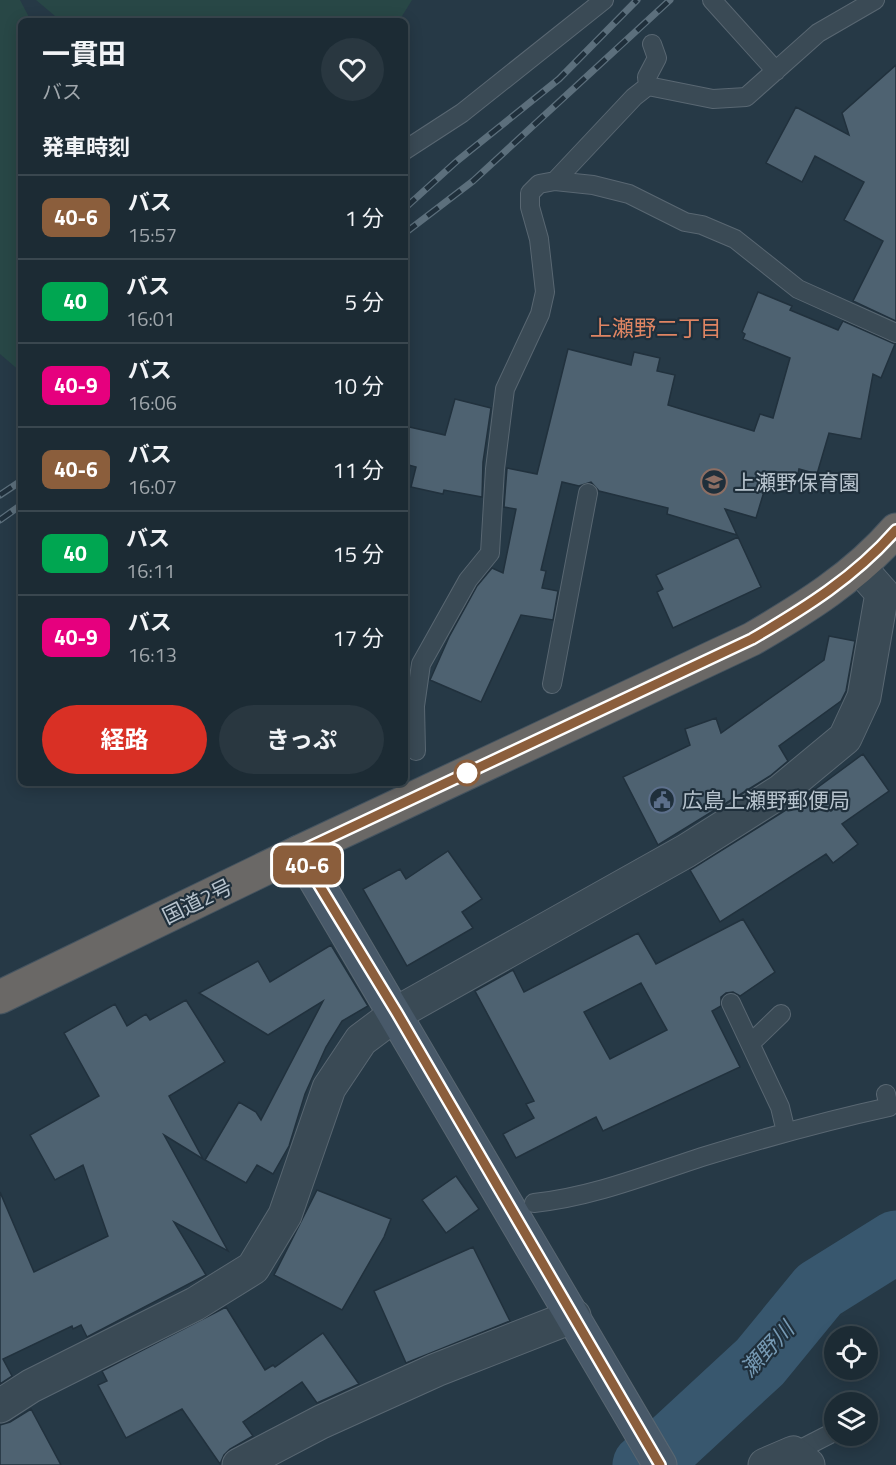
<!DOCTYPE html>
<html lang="ja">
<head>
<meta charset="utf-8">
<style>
	:root { --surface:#1c2b34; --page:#293740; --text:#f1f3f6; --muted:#a0a7ac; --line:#3a474f; --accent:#d93025 }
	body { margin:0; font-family:"Titillium Web","Noto Sans JP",sans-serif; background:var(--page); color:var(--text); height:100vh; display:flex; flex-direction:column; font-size:22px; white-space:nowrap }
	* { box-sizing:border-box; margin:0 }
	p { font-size:20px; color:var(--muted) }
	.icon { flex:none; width:33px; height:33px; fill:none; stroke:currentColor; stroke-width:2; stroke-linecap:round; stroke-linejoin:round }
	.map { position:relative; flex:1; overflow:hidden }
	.side { position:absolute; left:18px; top:18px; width:390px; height:768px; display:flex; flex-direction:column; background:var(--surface); border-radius:9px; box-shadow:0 3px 15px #0003,0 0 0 2px var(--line) }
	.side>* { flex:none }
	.badge { padding:0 12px; border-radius:9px; font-size:21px; line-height:39px }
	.controls { position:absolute; left:824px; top:1326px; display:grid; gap:12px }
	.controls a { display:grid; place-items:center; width:54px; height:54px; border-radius:50%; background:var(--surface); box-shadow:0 3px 15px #0003,0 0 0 2px var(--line); font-size:30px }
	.map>.badge { position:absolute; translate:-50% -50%; box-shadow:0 0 0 3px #fff }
	h2 { padding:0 24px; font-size:22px; line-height:54px }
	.round { display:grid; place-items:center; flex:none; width:63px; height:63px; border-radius:32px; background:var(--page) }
	.head { display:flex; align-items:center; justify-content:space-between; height:102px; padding:0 24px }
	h1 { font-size:28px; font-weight:700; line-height:45px }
	.action { display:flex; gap:12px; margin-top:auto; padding:12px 24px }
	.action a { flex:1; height:69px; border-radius:36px; background:var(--accent); color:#fff; font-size:24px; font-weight:700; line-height:69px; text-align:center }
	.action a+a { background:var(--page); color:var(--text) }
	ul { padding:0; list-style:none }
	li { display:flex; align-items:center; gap:18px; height:84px; padding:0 24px; border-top:2px solid var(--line) }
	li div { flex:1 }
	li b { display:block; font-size:22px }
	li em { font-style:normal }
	li .badge { min-width:66px; font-weight:700; text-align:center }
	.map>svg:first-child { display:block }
	.green { fill:#284746 }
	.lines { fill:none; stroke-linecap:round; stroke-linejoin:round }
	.river { stroke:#38576e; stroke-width:63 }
	.building { fill:#4e6271; stroke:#21313d; stroke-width:1.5; fill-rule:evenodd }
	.service-casing { stroke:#596772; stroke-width:20 }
	.minor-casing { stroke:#596772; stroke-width:35 }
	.secondary-casing { stroke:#596772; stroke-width:35 }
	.trunk-casing { stroke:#455460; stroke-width:35 }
	.service { stroke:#3a4a55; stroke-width:18 }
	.minor { stroke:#3a4a55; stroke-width:33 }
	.secondary { stroke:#485969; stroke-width:33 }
	.trunk { stroke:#6a6866; stroke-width:33 }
	.rail-casing { stroke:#5c6f7c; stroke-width:7 }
	.rail { stroke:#1f2f3b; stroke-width:4.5; stroke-dasharray:14; stroke-linecap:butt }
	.line-casing { stroke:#fff; stroke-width:14 }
	.line { stroke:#8b5e3c; stroke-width:9 }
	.stop-dot { fill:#fff; stroke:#8b5e3c; stroke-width:3 }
	.labels { text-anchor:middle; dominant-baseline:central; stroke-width:4.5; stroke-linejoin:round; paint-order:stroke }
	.poi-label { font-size:21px; fill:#b8c4ce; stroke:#1f2f3b; text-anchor:start }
	.street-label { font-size:21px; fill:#b8c4ce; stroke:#1f2f3b }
	.neighbourhood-label { font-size:22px; fill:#df8563; stroke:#1f2f3b }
	.water-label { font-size:22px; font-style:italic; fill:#769ab4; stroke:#1f2f3b }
</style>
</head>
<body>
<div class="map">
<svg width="896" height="1465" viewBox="0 0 896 1465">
	<rect width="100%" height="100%" fill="#263946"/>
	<path class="green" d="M0,0H20L31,21H21V372L0,354Z
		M36,0H412L399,21H61Z"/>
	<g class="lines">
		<path class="river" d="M644,1465L667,1448L760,1362L819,1290L896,1242"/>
	</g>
	<path class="building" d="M896,65V321L853,301L883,241L844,220L864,182L815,156L802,182L766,163L796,107L849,135L842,113Z
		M758,292L792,306L790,310L838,330L843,321L895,344L881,378L873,374L861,439L829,433L817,474L799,469L797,478L791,476L790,481L769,475L756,518L725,509L737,535L667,514L668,508L599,491L591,482L579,486L562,482L541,570L546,571L542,588L558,591L553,620L521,615L481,702L430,680L449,637L477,586L492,568L503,573L516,509L504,507L507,468L537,474L568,349L631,365L634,352L660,358L657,371L675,375L668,405L754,431L760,414L773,418L790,358L743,339L745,334L742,332Z
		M455,399L491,408L483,462L482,497L444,490L443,494L411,487L416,467L405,464V426L445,435Z
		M738,537L761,587L673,628L657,592L663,589L656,575Z
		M829,636L855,641L846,691L841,701L779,746L788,761L770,776L658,845L623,777L690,745L685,729L716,718L721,733L824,660Z
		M863,754L889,791L842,824L858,844L833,863L826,854L720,922L690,870L791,807Z
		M448,851L482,899L462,912L473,928L407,966L363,889L400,869L406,879Z
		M743,919L775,972L740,996L733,992L726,993L721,997V1006L712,1011L740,1067L603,1131L596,1117L516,1158L503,1134L534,1118L526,1104L534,1101L475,991L513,970L524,992L638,933L656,964ZM641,983L667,1030L610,1059L584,1012Z
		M331,945L368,1006L342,1021L326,1047L305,1094L289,1146L273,1174L257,1165L246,1183L205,1160L239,1102L256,1112L261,1120L323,1001L268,1035L199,993L258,961L270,982Z
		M186,1000L225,1062L169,1096L203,1159L164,1135L228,1251L174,1222L206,1275L87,1337L81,1325L73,1329L72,1326L3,1359L12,1376L0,1384V1192L34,1272L108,1236L83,1165L55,1180L30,1135L99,1096L64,1033L115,1004L127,1026L146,1014L150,1020Z
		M456,1176L479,1209L446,1233L422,1200Z
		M317,1190L391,1219L384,1237L342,1310L274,1275Z
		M473,1247L510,1321L406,1363L374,1291Z
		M226,1307L265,1370L273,1365L275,1367L323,1333L359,1384L317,1403L302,1382L243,1422L253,1436L230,1449L224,1455L220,1464L182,1409L126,1438L98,1385L107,1381L102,1371Z
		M31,1409L61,1465H0V1425L10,1422Z"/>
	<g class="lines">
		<g class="service-casing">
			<path id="service" d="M712,0L776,71
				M648,86L647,77L657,58L652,44
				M405,150L462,113L604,0
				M555,181L634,97L648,86L713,99L746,97L818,33L875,0
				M552,684L588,493
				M416,751L415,706L421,664L468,580L490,553L495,469L505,389L540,314L545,292L539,239L530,207V193L539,184L555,181L593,185L629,194L685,222L702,225L735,239L798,289L896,333
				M731,1003L780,1107L786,1132
				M751,1043L781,1014
				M534,1203C592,1197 647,1175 702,1157C764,1138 825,1121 889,1107L886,1094
				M867,1415L869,1414
				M793,1453L834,1432"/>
		</g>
		<g class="minor-casing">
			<path id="minor" d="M0,1406L31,1386L195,1304L253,1268L285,1215L329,1088L361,1040L397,1013L686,851L781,791L845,738L864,697L882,593L860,568
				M239,1465L321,1422L436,1370L574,1316
				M765,1465L793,1453L808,1465"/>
		</g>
		<g class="secondary-casing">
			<path id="secondary" d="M299,852L660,1465"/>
		</g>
		<g class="trunk-casing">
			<path id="trunk" d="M0,997L299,852L752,639C805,608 855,577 896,530"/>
		</g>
		<use href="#service" class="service"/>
		<use href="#minor" class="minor"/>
		<use href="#secondary" class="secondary"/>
		<use href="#trunk" class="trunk"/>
		<g class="rail-casing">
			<path id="rail" d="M405,208L457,161L559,79L637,0
				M405,233L473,181L670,0
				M0,495L21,481
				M0,520L21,505"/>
		</g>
		<use href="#rail" class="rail"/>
	</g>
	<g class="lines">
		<g class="line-casing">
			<path id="line" d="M660,1465L397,1013L299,852L752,639C805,608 855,577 896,530"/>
		</g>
		<use href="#line" class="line"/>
	</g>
	<defs>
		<g id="school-ring" transform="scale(1.35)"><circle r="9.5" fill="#1f2f3b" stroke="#8d6e63" stroke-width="1.5"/><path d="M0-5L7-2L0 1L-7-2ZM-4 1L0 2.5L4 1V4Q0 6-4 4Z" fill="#8d6e63"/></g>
		<g id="civic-ring" transform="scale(1.35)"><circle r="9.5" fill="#1f2f3b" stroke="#5c6f8a" stroke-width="1.5"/><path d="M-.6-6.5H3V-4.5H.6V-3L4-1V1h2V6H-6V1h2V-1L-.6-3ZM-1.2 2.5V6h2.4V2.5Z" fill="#5c6f8a"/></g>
	</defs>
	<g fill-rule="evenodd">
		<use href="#school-ring" x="714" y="482"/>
		<use href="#civic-ring" x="662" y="800"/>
	</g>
	<circle class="stop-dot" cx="467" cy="773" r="12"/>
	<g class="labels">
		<g class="poi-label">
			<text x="734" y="482">上瀬野保育園</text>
			<text x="682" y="800">広島上瀬野郵便局</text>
		</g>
		<g class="street-label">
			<text transform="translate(197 901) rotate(-26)">国道2号</text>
		</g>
		<g class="neighbourhood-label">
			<text x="656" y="328">上瀬野二丁目</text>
		</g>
		<g class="water-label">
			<text transform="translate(767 1349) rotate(-47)">瀬野川</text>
		</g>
	</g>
</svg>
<div class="controls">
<a><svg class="icon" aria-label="locate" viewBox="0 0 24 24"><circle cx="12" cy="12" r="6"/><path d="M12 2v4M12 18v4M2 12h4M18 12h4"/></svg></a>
<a><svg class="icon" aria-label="layers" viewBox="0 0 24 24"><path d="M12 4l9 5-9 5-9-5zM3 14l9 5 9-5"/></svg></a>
</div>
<b class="badge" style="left:307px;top:865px;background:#8b5e3c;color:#fff">40-6</b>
<section class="side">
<div class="head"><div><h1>一貫田</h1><p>バス</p></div><a class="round"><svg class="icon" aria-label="heart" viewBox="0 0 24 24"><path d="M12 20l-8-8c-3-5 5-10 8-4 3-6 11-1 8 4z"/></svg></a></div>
<h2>発車時刻</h2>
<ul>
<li><span class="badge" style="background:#8b5e3c;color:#fff">40-6</span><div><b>バス</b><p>15:57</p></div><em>1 分</em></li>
<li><span class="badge" style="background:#00a651;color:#fff">40</span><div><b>バス</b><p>16:01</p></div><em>5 分</em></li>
<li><span class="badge" style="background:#e6007e;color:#fff">40-9</span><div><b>バス</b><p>16:06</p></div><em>10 分</em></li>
<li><span class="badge" style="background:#8b5e3c;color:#fff">40-6</span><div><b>バス</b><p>16:07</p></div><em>11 分</em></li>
<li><span class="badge" style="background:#00a651;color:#fff">40</span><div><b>バス</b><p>16:11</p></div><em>15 分</em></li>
<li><span class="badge" style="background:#e6007e;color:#fff">40-9</span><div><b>バス</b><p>16:13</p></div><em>17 分</em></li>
</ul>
<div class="action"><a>経路</a><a>きっぷ</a></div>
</section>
</div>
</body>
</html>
